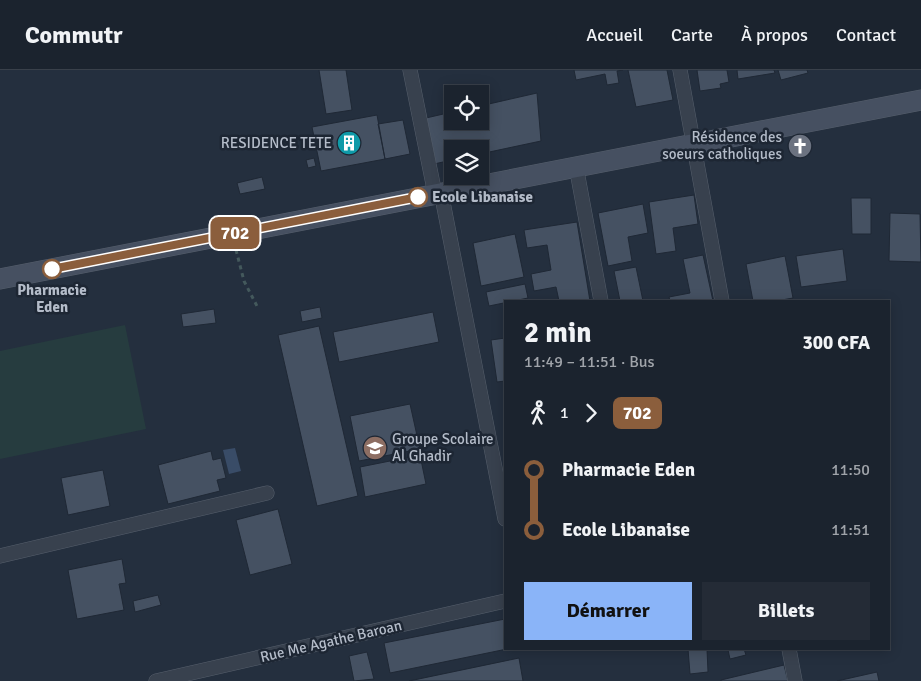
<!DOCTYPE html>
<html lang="fr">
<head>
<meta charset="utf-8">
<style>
	:root { --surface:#1b232e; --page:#242b36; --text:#f1f3f6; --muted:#a0a4aa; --line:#39404a; --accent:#8ab4f8 }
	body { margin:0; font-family:Signika,sans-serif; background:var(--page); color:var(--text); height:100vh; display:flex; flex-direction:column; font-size:19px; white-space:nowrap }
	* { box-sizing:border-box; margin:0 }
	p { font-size:16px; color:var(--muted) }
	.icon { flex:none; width:28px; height:28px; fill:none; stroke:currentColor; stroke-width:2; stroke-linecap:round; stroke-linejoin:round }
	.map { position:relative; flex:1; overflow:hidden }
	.panel { position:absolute; left:504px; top:230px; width:386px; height:350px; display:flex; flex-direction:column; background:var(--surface); border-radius:0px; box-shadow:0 2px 12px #0003,0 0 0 1px var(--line) }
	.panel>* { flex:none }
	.badge { padding:0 10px; border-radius:8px; font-size:18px; line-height:32px }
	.tools { position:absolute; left:444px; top:15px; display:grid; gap:10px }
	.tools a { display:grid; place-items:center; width:45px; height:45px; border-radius:0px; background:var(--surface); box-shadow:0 2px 12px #0003,0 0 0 1px var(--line); font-size:25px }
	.map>.badge { position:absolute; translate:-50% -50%; box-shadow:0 0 0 2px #fff }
	.legs { display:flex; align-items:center; gap:8px; height:55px; padding:0 20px; font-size:16px }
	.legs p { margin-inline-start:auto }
	.summary { display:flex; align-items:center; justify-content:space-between; height:85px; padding:0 20px }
	h1 { font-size:28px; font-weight:700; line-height:38px }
	.button { display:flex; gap:10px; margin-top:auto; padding:10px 20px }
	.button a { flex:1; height:58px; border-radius:0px; background:var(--accent); color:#111; font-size:20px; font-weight:700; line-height:58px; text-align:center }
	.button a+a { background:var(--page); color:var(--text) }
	ul { padding:0 20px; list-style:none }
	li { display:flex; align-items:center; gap:18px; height:60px; font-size:19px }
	li i { display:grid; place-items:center; width:8px; height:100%; margin:0 6px; background:currentColor }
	li i::after { content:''; width:12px; height:12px; margin:-6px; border:4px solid; border-radius:50%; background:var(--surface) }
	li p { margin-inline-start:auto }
	li:first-child i { background:linear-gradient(#0000 50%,currentColor 0) }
	li:last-child i { background:linear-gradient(currentColor 50%,#0000 0) }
	header { display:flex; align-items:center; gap:30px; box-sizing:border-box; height:70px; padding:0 25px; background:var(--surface); border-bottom:1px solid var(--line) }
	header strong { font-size:24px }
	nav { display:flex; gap:28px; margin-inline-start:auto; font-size:18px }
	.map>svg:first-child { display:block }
	.green { fill:#263c3f }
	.water { fill:#394c67 }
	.building { fill:#455162; stroke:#1f2835 }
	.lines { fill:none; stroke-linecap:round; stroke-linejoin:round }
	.minor-casing { stroke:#565f6c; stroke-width:15 }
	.secondary-casing { stroke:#565f6c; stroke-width:21 }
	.path { stroke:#44595c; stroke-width:3; stroke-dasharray:4 4; stroke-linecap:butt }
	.minor { stroke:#38414e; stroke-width:14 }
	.secondary { stroke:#465061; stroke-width:20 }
	.line-1-casing { stroke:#fff; stroke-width:11 }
	.line-1 { stroke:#8b5e3c; stroke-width:8 }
	.stop-1-dot { fill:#fff; stroke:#8b5e3c; stroke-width:2.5 }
	.labels { text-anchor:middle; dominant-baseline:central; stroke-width:5; stroke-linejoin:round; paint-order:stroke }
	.poi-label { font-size:15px; fill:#b4bcc9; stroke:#1d2633; text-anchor:end }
	.stop-label { font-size:15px; font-weight:bold; fill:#b4bcc9; stroke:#1d2633; text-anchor:start }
	.street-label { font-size:15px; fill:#b4bcc9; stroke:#1d2633 }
</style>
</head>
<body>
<header>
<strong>Commutr</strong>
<nav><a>Accueil</a><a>Carte</a><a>À propos</a><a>Contact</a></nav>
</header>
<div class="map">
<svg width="921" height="611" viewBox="0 0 921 611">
	<rect width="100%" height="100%" fill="#242f3e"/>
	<path class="green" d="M125,255L146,359L0,389V281Z"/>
	<path class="water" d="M235,378L241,401L229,404L223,380Z"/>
	<path class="building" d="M319,0H346L352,40L326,44Z
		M574,0H623L617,1L619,13L607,15L605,4L576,10Z
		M628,0H667L673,30L636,37Z
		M697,0H727L729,12L720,14L721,18L700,21Z
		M737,0H774L775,3L738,9Z
		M778,0H807L808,3L781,10Z
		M537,23L541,71L480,84V79H452V90L434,94L426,48L452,42V51H480V36Z
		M377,45L385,89L321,101L312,57Z
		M403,50L410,84L385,89L378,54Z
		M314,88L316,96L308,98L306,90Z
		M262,107L265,119L240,124L237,113Z
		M694,125L698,154L673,158L676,181L656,184L649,132Z
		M851,128H871V164H852Z
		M643,134L648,163L628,167L632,191L608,196L598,143Z
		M890,143L920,144L921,192L889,191Z
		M577,152L590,231H559L556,217L534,221L531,204L551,200L547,175L527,178L524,160Z
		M515,164L524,207L481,216L473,173Z
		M843,179L847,211L801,217L796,186Z
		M703,185L713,231H670L669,227L690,223L683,189Z
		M785,186L793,228L776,231H753L746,194Z
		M636,197L643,231H620L614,201Z
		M525,214L528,228L489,236L486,222Z
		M320,237L322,248L302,252L300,241Z
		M214,239L216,253L183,257L181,244Z
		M433,242L439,272L339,292L333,262Z
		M319,256L358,426L317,436L278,265Z
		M505,268V311L497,312L491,270Z
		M410,334L420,379L359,391L350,346Z
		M211,381L213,390L221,388L226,408L217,410L220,421L168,434L158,395Z
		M420,385L426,414L365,427L360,397Z
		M103,400L110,436L68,445L61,408Z
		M278,439L292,494L250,505L236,450Z
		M122,489L126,513L119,514L124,540L77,549L68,500Z
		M158,525L161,535L135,542L133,531Z
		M505,549L507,579L390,603L384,573Z
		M688,579H707L708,602L690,604Z
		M744,579L746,585L730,589L728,580Z
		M367,582L374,609L354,611L349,586Z
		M519,588L523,611H409Z
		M784,595L788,611H721V610Z
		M877,602L879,611H837Z"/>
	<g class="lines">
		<g class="minor-casing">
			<path id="minor" d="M410,0L435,124
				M680,0L722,231
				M576,96L601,231
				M441,122L505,449
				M0,486L267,423
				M789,579L795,611
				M156,611L505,531"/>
		</g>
		<g class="secondary-casing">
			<path id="secondary" d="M0,209L921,30"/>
		</g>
		<path class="path" d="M236,180L244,211L258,238"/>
		<use href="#minor" class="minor"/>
		<use href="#secondary" class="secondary"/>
	</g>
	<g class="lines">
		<g class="line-1-casing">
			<path id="line-1" d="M52,199L418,127"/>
		</g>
		<use href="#line-1" class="line-1"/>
	</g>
	<defs>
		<g id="building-disc" transform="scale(1.25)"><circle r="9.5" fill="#0f9aa8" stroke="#1d2633"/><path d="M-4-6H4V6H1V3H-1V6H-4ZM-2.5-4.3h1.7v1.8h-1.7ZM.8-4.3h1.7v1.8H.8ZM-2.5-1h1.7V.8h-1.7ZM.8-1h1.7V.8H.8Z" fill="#fff"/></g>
		<g id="church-disc" transform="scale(1.25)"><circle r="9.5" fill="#6b7280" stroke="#1d2633"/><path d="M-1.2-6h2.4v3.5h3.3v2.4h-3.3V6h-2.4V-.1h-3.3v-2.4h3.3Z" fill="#fff"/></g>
		<g id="school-disc" transform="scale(1.25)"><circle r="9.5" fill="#8d6e63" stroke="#1d2633"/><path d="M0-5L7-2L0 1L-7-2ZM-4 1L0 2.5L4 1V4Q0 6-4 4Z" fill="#fff"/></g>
	</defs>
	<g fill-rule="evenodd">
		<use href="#building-disc" x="349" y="73"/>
		<use href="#church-disc" x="800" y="76"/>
		<use href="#school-disc" x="375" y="378"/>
	</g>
	<g class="stop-1-dot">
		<circle cx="418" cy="127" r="9"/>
		<circle cx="52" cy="199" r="9"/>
	</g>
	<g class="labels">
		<g class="poi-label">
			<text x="782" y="67">Résidence des<tspan x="782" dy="17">soeurs catholiques</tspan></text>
			<text x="332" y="73">RESIDENCE TETE</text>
			<text x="392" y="369" text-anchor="start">Groupe Scolaire<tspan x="392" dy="17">Al Ghadir</tspan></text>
		</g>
		<g class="stop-label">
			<text x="432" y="127">Ecole Libanaise</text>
			<text x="52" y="220" text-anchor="middle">Pharmacie<tspan x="52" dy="17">Eden</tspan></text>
		</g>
		<g class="street-label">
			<text transform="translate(331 571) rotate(-13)">Rue Me Agathe Baroan</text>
		</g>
	</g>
</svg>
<div class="tools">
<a><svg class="icon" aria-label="locate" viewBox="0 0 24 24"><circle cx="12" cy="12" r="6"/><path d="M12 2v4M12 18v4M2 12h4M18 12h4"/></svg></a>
<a><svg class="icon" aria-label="layers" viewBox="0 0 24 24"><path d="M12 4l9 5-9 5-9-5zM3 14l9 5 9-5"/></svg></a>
</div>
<b class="badge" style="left:235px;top:163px;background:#8b5e3c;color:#fff">702</b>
<section class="panel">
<div class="summary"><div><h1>2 min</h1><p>11:49 – 11:51 · Bus</p></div><b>300 CFA</b></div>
<div class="legs"><svg class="icon" aria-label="walk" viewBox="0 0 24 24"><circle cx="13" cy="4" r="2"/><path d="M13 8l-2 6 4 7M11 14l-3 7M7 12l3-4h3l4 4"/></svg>1<svg class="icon" aria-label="forward" viewBox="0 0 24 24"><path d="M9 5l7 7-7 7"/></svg><b class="badge" style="background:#8b5e3c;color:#fff">702</b></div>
<ul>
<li><i style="color:#8b5e3c"></i><b>Pharmacie Eden</b><p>11:50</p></li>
<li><i style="color:#8b5e3c"></i><b>Ecole Libanaise</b><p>11:51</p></li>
</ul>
<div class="button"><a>Démarrer</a><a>Billets</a></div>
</section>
</div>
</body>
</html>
